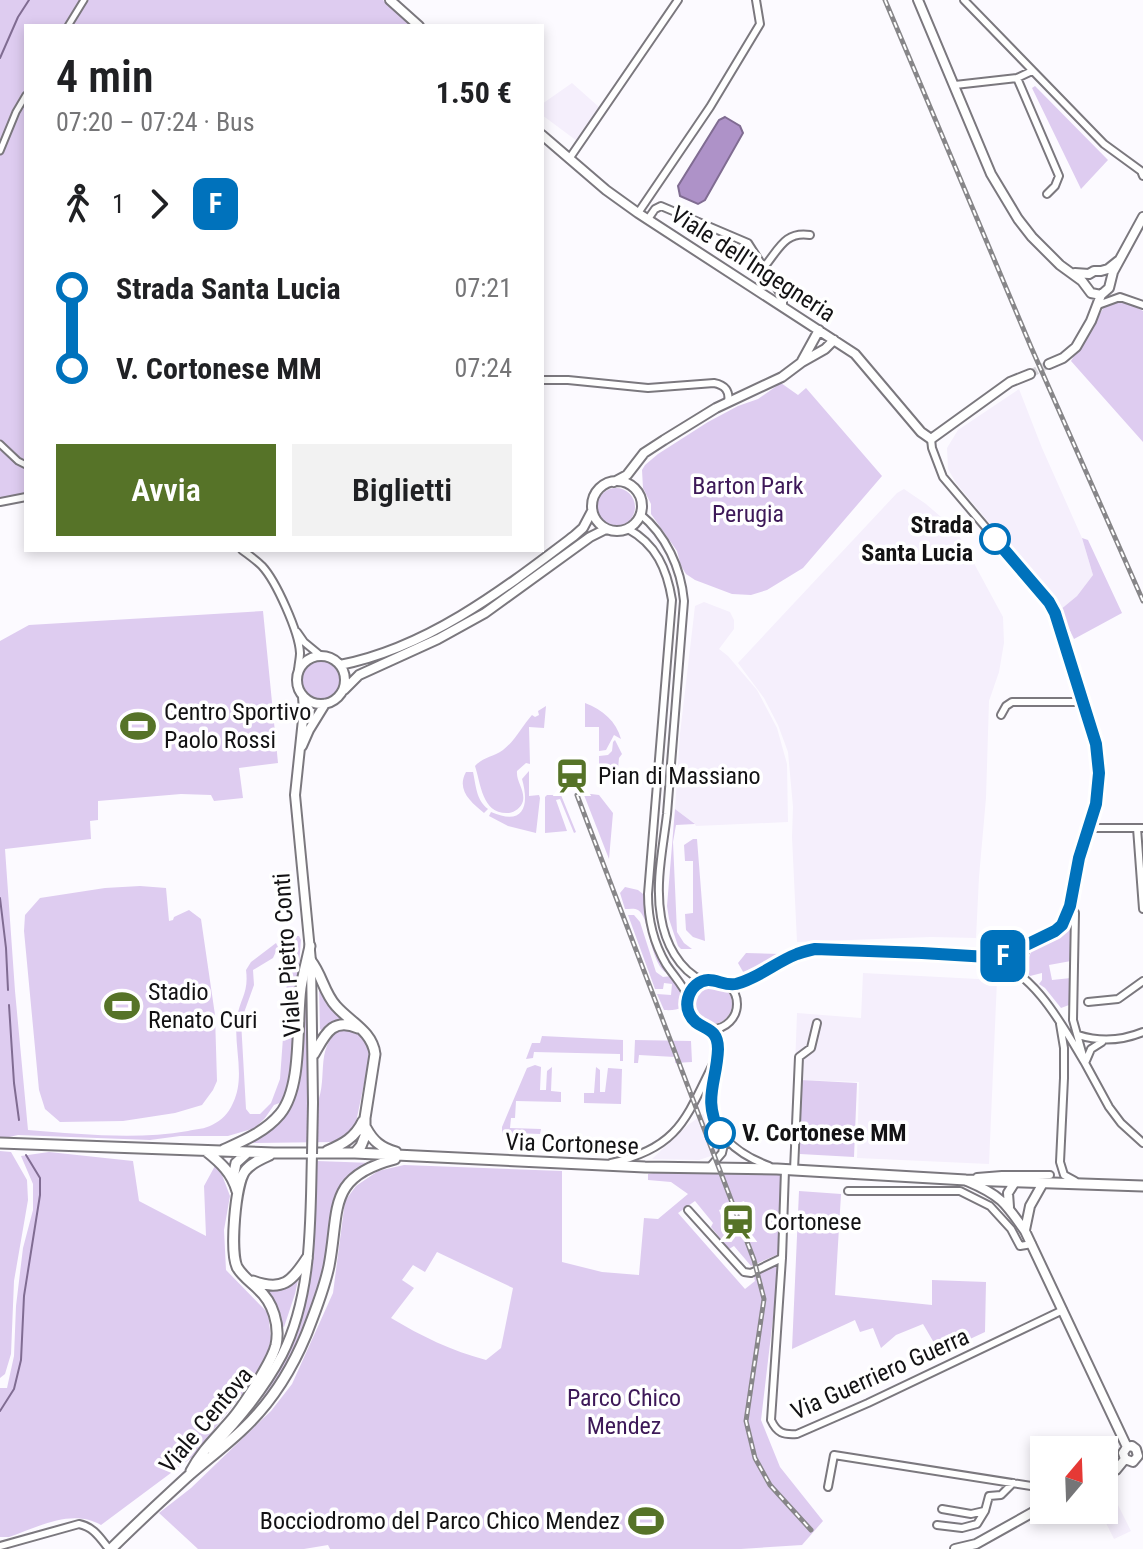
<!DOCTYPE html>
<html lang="it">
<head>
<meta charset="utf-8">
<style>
	:root { --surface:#fff; --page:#f2f2f2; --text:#202124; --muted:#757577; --accent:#567328 }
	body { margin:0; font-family:"Roboto Condensed",sans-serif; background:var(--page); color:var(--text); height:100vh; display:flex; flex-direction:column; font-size:30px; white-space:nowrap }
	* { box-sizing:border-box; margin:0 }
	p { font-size:26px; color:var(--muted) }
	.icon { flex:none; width:44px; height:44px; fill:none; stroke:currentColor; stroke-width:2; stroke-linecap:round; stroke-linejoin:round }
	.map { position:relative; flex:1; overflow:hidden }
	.sheet { position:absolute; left:24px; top:24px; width:520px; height:528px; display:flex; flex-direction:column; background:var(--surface); border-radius:0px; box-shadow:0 4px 12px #0003 }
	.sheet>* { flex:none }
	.badge { padding:0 16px; border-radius:12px; font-size:28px; line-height:52px }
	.needle { width:52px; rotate:19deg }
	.fabs { position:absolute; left:1030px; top:1436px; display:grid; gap:16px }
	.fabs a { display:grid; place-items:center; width:88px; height:88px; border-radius:0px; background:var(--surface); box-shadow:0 4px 12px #0003; font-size:40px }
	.map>.badge { position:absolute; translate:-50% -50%; box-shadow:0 0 0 4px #fff }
	.legs { display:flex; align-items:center; gap:12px; height:88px; padding:0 32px; font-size:26px }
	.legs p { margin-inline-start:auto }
	.overview { display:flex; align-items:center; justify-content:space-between; height:136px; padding:0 32px }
	h1 { font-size:44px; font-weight:600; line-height:60px }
	.action { display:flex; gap:16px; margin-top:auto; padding:16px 32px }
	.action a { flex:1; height:92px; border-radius:0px; background:var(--accent); color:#fff; font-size:32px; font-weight:600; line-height:92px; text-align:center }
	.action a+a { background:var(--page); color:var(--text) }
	ul { padding:0 32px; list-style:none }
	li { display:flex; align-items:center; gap:28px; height:80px; font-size:30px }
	li i { display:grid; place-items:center; width:12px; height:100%; margin:0 10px; background:currentColor }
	li i::after { content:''; width:20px; height:20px; margin:-10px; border:6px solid; border-radius:50%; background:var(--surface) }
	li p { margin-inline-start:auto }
	li:first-child i { background:linear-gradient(#0000 50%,currentColor 0) }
	li:last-child i { background:linear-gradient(currentColor 50%,#0000 0) }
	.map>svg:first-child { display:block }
	.built { fill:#f5effc }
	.green { fill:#deccf0; fill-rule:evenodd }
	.water { fill:#ae92c8; stroke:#806c92; stroke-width:2 }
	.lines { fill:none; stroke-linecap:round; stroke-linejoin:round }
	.stream { stroke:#806c92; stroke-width:2 }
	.tertiary-tunnel { stroke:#d9d7dc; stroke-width:8; stroke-dasharray:8 4; stroke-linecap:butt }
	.pedestrian-casing { stroke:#7b787e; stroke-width:9 }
	.minor-casing { stroke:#7b787e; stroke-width:10 }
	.tertiary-casing { stroke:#7b787e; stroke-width:12 }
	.secondary-casing { stroke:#7b787e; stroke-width:13 }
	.pedestrian { stroke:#fff; stroke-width:5 }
	.minor { stroke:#fff; stroke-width:6 }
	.tertiary { stroke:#fff; stroke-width:8 }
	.secondary { stroke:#fff; stroke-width:9 }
	.rail-casing { stroke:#878689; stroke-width:5 }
	.rail { stroke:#fff; stroke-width:2; stroke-dasharray:6; stroke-linecap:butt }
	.tertiary-bridge-casing { stroke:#7b787e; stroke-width:12; stroke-linecap:butt }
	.tertiary-bridge { stroke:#fff; stroke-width:8 }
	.line-1-casing { stroke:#fff; stroke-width:18 }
	.line-1 { stroke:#0072bc; stroke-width:12 }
	.stop-1-dot { fill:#fff; stroke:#0072bc; stroke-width:4 }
	.labels { text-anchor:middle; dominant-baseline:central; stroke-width:7; stroke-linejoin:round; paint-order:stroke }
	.street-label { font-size:24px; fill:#131214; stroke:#fff }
	.park-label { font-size:24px; fill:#3d1858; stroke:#fff }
	.stop-label { font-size:24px; font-weight:bold; fill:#131214; stroke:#fff; text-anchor:end }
	.poi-label { font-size:24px; fill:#131214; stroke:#fff; text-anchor:start }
</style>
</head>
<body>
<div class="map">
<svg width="1143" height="1549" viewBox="0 0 1143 1549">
	<rect width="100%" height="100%" fill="#fcfaff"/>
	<path class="built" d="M572,83L599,107L577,141L542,115V104Z
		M1019,389L1042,448L1082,538L1093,575L1077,596L1060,610L1049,595L956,483L948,469L947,448L958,430Z
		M904,489L926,504L956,530L1003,617L1004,643L999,672L989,701L986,798L979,877L976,938L931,937L797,942L792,837L793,807L788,752L778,725L764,698L738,663L897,493Z
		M704,602L730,612L734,620V629L719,649L728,656L757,690L777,728L787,764L788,822L696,826L694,823L675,809L680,734L695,606Z
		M863,973L997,980L989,1164L857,1158L859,1082L801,1080L798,1147H792L797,1013L861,1018Z
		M706,1112L709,1124L720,1146L714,1155L699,1160L652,1159L688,1125Z
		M1117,1503L1131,1531L1114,1539L1100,1511Z"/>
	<path class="green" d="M0,0H383L412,26H26V493L0,502Z
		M1035,86L1108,160L1081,189L1032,88Z
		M1122,300L1143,311V442L1071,361L1104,307Z
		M781,383L798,395L806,388L882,476L803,568L767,590L751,595L732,594L695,580L686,574L681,566L677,551L651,514V504L643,488L642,470L645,465L658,454L708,422L738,406L758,399Z
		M597 507a19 19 0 1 1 38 0a19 19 0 1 1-38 0Z
		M1082,538L1088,540L1122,613L1074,639L1060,610L1077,596L1093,575Z
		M263,611L278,763L239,768L243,798L214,801L211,795L181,794L98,801V820L90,821L91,839L5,849L15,991L28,1130C80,1134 136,1140 188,1131C196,1129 205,1129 212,1125C222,1120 228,1114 233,1103C246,1076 233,1046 237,1018C240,998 249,993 246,970L251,962L276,943L278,947L273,958L253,970L254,985L241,1021L246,1109L250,1114H260L271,1103L280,1079L287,982L294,945L290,936H299L301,940L289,1091L285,1101L274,1105L265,1118L255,1128L228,1136H180L150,1140L18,1135L0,1139V641L29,625Z
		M301 680a20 20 0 1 1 40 0a20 20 0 1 1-40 0Z
		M585,703C603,710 616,721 621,739L614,735L606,750L599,751V727H585Z
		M546,706L544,728L529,727L530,764L526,763L517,771C516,782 525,789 523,801C521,808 515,812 509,813C482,815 481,784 475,766C483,757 493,757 503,750C515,741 522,726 532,715L535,717L539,715L538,711Z
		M615,740L622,754L619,758L617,779L599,778V756L608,755L612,751L613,742Z
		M529,771V796L539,795L540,798L536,833L508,826L489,816L491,812C523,826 530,807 522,779Z
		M466,772H473C476,785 476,800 488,809L484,813C471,802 456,790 466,772Z
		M591,794L599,795L613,813L609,859L584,795Z
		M547,795H561L576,832L574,833L560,799L556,800L567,831L545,833V797Z
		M675,809L695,824L676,825L673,842L677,932L684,943L692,949H681L678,946L669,919L667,906Z
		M693,839H697L705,941L693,937L686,930L685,914L693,913V861H685L684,845Z
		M140,886L166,888L169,921L173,920L174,917L189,910L201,919L215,1015L217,1081L213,1090L202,1105L175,1113L123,1121L60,1122L45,1109L39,1090L24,931L25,915L40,898L105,888Z
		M625,887L638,890L643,894L652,940L668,970L665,972C649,959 650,917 638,910C635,908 629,909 625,909L620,893Z
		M628,915H634L640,922L656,972L663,977L672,976C684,992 696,1012 664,1010L657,994L671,995L672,984L664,983L663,989H655Z
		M1071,923V961L1049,965L1052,980L1071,978L1069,1005L1061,1008L1045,988L1039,984L1042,980V973L1030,976L1028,974L1029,957L1032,950L1055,938Z
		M746,953L780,954V960L756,974L746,977L738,963Z
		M306,977L308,1097L310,1104L314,1109C331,1083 312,1048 341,1029C360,1030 367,1035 370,1055L355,1127L351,1133L334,1142L252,1143L253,1140C278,1127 291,1110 298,1084Z
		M692 1004a20 20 0 1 1 40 0a20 20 0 1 1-40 0Z
		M319,987L343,1019L332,1023L322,1031L320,1029Z
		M542,1036L623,1040V1061H620V1054L534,1052L533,1058L526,1059L532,1043H540Z
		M635,1040L691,1041L692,1062L675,1063V1057L639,1055L638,1063H634Z
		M535,1065L541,1067L540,1090H546L547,1071L552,1067L551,1091L561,1092V1102L516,1101L515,1118H511L510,1128L541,1129L540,1134L515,1133L514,1140H507L502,1132V1127L527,1068Z
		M596,1067L600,1070V1092H605L608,1068L622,1069L621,1104L584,1103V1093H594Z
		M801,1080L857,1083L854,1157L800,1154Z
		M0,1151L11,1152L27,1180L28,1200L14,1281L11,1354L5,1374L0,1378Z
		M49,1152L133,1161L139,1201L206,1236L204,1186L216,1164L222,1175L230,1196L224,1230L226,1270L268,1313L271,1339L266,1359L247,1388L191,1458L101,1525C72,1508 38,1527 9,1537H0V1388H7L14,1356L16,1306L23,1248L33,1210V1184L21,1156Z
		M317,1161L373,1163L339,1192L334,1202C330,1224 328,1247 324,1269C311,1328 280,1382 241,1427L240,1426C313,1344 315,1264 317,1161Z
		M404,1165L562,1171V1262L602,1272L639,1275L644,1218L658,1219L688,1194L671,1182L648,1180V1174L658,1172L781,1175L779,1254L751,1266L734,1246L729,1249L711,1227L713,1223L695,1201L678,1213L745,1289L755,1281L754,1277L776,1265L778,1276L761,1420L780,1467L823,1521L802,1545L741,1549H330L328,1545L304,1549H198L159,1513L191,1488L271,1411L292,1384L333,1293L345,1201L356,1186L378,1171ZM744,1201L755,1228L729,1237L719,1210ZM437,1252L513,1288L501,1348L486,1360C452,1351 421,1336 391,1318L414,1288L402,1280L413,1265L425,1272Z
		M799,1191L841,1194L835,1295L932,1305V1280L986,1282L985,1332L940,1353L923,1324L896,1335L881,1348L873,1328L860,1332L855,1320L792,1349Z
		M296,1279L298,1280L295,1294L284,1327L281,1325L266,1291L282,1288Z"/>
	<path class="water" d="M725,117L740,126L743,133L705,200L698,204L680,196L678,186L719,120Z"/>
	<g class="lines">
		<path class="stream" d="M0,58L18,17L29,0
			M0,898L6,948L8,990
			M9,1005L14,1083L19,1120
			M0,1411L14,1389L21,1360L24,1296L40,1195V1178L26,1155"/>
		<path class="tertiary-tunnel" d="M1030,374L1049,364"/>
		<g class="pedestrian-casing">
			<path id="pedestrian" d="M68,26L84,0
				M0,151L16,112L26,95
				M0,444L18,461L26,465"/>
		</g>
		<g class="minor-casing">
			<path id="minor" d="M964,0L1104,144L1141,171L1143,176
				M1017,78L1059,176L1055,186L1047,194
				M955,85L1017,78L1032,71
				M569,159L678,0
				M638,213L710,107L760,24L756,0
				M648,219L655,209L661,206L748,243L783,298V307
				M766,271L765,266C779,249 785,231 810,235
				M1098,305L1120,297L1143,305
				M542,380H568L648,388L714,383C725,385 730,391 728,402
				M931,439L932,448L943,477L1049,602L1055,613L1096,744C1098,759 1100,773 1099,787C1096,812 1085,835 1079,859C1073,880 1075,908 1061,925C1049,940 1013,951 995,960
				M0,502L26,497
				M640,514C666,535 681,568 684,601C679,672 673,743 667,814C663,848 655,883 661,917C665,943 679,970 703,981
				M628,529C656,544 667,569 672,600L648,894C648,919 653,942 666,964C673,975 683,985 688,997
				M242,550C249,555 256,560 262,566C276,581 299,632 300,653C300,659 298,666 298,672
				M297,632L304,642L321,656
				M1001,715L1006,706L1012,702H1083
				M1088,828H1143
				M1137,828L1143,909
				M1070,906L1075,913L1073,1020L1085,1063L1109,1107L1121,1123L1143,1143
				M1020,976L1019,965L1028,945
				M687 1004a25 25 0 1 1 50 0a25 25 0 1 1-50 0Z
				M729,985L749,980L795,954L815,949L988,957C1035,973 1061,1023 1085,1063
				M1088,1002L1118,999L1143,981
				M1060,1024L1064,1048V1078L1060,1162L1064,1175L1075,1181
				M711,1029L716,1036L718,1044C717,1061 712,1077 711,1094C708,1132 737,1154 769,1166
				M1078,1035C1100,1042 1121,1041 1143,1032
				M1085,1063L1091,1049L1102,1042
				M611,1163C679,1148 686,1118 714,1062
				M710,1167L722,1153L725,1140
				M785,1170L782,1258L771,1420C777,1433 783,1435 797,1434L868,1403L1063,1310
				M794,1170L799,1057L811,1048L817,1023
				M977,1177L1002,1175H1050
				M848,1191H960L990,1206L1011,1229L1020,1246L1032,1244
				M688,1210L744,1272L751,1273L782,1258
				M828,1487L834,1455L1044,1488
				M942,1509L971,1514L984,1511
				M937,1525L962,1528L977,1524L985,1511L989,1496L1001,1495L1013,1483
				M0,1546L79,1524C94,1527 100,1538 109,1549"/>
		</g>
		<g class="tertiary-casing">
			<path id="tertiary" d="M390,0L419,26
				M918,0L991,174L1018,219L1032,237L1060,265L1082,281L1091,293L1101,295
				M542,135L606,190L638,213L855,354L921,432L931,439L1010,382L1030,374
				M1075,273L1089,274L1094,271H1101L1108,269L1118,261
				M802,361L819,330
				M1049,364L1063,358L1076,347L1091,321L1101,295L1109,288L1113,272L1143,217
				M592 506a25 25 0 1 1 50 0a25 25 0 1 1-50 0Z
				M614,482L627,475L644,453L664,440L716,408L782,377L802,362L825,349L834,340
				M297 680a24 24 0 1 1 48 0a24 24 0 1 1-48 0Z
				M340,665C428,648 504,589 574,536L583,528L592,511
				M344,690L359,675L438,639L485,613L590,537L606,529
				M303,697L304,710L295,795L311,961L313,1103
				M302,746L309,730L325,704
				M967,1181C1000,1195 1005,1202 1025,1231L1127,1447
				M1009,1207L1008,1193L1015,1182
				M1025,1230L1030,1206L1043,1183
				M211,1449C239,1419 263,1391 282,1355C313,1294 310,1220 312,1154
				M1125,1459L1133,1462L1138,1456L1136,1449L1132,1446L1127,1447
				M1104,1476L1116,1470L1125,1459L1123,1453L1127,1447
				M955,1549L976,1544L1044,1506"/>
		</g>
		<g class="secondary-casing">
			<path id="secondary" d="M311,961C322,975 324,993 336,1006C350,1022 372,1031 375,1054L365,1118V1136L361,1146L355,1153
				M314,1054C325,1035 332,1017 358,1028
				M366,1128C373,1141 381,1148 396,1152
				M0,1143L274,1153H355L645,1167L777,1169L966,1180L1143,1186
				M223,1150C243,1141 265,1132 280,1114C303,1086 296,1024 301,988C303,974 307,960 310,946
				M206,1151C221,1163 232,1173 237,1191
				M327,1151C343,1144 355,1138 363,1121
				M233,1178L236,1163L248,1152
				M253,1281C283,1292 292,1281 307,1258
				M191,1471C202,1450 218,1436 233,1418C243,1406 252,1391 260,1378C266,1367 273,1357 276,1345C280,1325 273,1302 258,1289C251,1282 242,1276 237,1267C230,1251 235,1185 245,1171C251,1163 261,1159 270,1155
				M111,1549C135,1525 161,1501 186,1478C204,1462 224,1447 242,1430C270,1404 291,1371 306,1335C315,1312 324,1290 329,1266C340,1209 326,1177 395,1159"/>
		</g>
		<use href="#pedestrian" class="pedestrian"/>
		<use href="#minor" class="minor"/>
		<use href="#tertiary" class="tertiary"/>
		<use href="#secondary" class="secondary"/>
		<g class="rail-casing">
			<path id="rail" d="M885,0L1031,347L1143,601
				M577,795L754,1260L764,1299L746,1421L755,1458L770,1485L811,1530"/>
		</g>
		<use href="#rail" class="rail"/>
		<g class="tertiary-bridge-casing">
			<path id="tertiary-bridge" d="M312,1154L313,1103"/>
		</g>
		<use href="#tertiary-bridge" class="tertiary-bridge"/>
	</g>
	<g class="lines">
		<g class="line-1-casing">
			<path id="line-1" d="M720,1133C702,1099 717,1082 718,1049C718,1023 697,1032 689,1013C685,1004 688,992 696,985C710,973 722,987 736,984C759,978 776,962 797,954C803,952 809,950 815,949L922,953L988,957L995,960L1055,931L1062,925L1070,906L1079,858L1096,804L1099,773L1096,744L1055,613L1049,602L995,539"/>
		</g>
		<use href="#line-1" class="line-1"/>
	</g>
	<defs>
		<g id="stadium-bare" transform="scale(2.76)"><path d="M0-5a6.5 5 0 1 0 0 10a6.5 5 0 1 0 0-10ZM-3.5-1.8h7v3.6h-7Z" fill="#567328" stroke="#fff" stroke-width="2.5" paint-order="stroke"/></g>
		<g id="station-bare" transform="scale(2.76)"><path d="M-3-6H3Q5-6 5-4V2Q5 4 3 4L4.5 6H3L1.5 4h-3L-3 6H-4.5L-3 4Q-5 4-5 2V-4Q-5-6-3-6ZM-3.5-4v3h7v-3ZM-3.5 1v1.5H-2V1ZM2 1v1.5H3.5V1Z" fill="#567328" stroke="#fff" stroke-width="2.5" paint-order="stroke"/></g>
	</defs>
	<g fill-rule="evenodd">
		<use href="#stadium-bare" x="138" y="726"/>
		<use href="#station-bare" x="572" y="776"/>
		<use href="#stadium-bare" x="122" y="1006"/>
		<use href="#station-bare" x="738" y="1222"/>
		<use href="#stadium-bare" x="646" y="1521"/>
	</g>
	<g class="stop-1-dot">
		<circle cx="995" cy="539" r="14"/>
		<circle cx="720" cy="1133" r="14"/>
	</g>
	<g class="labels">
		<g class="street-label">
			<text transform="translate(753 264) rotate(33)">Viale dell'Ingegneria</text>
			<text transform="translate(287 955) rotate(-94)">Viale Pietro Conti</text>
			<text transform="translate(572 1144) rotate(2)">Via Cortonese</text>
			<text transform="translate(880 1374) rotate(-24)">Via Guerriero Guerra</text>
			<text transform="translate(206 1420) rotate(-50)">Viale Centova</text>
		</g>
		<g class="park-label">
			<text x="748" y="486">Barton Park<tspan x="748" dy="28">Perugia</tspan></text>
			<text x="624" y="1398">Parco Chico<tspan x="624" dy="28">Mendez</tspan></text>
		</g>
		<g class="stop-label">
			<text x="973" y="525">Strada<tspan x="973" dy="28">Santa Lucia</tspan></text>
			<text x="742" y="1133" text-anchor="start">V. Cortonese MM</text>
		</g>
		<g class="poi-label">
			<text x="164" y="712">Centro Sportivo<tspan x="164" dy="28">Paolo Rossi</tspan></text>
			<text x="598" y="776">Pian di Massiano</text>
			<text x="148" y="992">Stadio<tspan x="148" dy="28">Renato Curi</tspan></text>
			<text x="764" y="1222">Cortonese</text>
			<text x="620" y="1521" text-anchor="end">Bocciodromo del Parco Chico Mendez</text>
		</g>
	</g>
</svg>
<div class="fabs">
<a><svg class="needle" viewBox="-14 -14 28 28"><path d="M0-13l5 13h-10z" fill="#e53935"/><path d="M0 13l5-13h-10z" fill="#757577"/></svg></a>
</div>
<b class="badge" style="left:1003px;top:956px;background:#0072bc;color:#fff">F</b>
<section class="sheet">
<div class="overview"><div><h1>4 min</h1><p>07:20 – 07:24 · Bus</p></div><b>1.50 €</b></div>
<div class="legs"><svg class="icon" aria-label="walk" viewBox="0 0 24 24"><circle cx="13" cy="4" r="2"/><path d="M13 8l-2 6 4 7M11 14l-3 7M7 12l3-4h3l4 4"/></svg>1<svg class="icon" aria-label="forward" viewBox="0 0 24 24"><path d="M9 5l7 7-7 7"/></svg><b class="badge" style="background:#0072bc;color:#fff">F</b></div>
<ul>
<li><i style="color:#0072bc"></i><b>Strada Santa Lucia</b><p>07:21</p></li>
<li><i style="color:#0072bc"></i><b>V. Cortonese MM</b><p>07:24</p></li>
</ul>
<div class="action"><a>Avvia</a><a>Biglietti</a></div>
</section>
</div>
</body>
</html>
